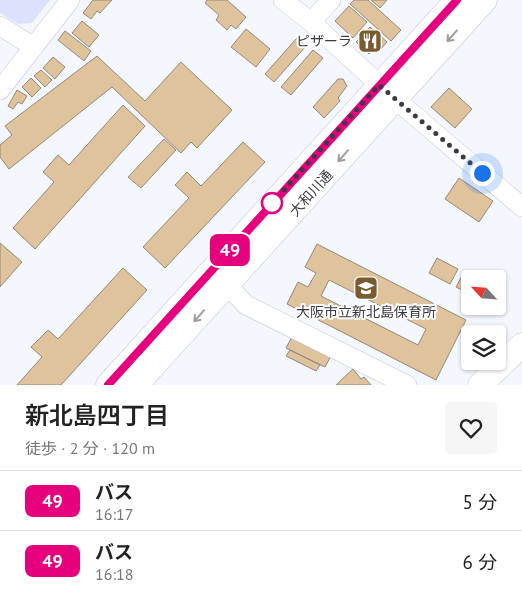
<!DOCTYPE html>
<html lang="ja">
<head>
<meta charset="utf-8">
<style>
	:root { --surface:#fff; --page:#f6f6f6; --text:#222; --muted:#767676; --line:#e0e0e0 }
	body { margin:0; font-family:"PT Sans","Noto Sans JP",sans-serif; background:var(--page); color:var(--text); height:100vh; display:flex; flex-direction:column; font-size:19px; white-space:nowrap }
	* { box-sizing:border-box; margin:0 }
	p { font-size:16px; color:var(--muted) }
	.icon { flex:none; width:28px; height:28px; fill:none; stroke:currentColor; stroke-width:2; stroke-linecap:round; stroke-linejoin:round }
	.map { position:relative; height:385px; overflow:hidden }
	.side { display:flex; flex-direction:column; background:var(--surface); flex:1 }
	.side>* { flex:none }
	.badge { padding:0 10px; border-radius:8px; font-size:18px; line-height:32px }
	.needle { width:32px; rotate:296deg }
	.controls { position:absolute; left:461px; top:270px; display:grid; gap:10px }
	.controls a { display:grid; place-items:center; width:45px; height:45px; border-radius:5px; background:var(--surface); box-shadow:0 1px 4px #0004; font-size:25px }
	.you { position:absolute; width:25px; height:25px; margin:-12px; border:4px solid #fff; border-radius:50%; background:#1a73e8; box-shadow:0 0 0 8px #1a73e833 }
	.map>.badge { position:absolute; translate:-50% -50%; box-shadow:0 0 0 2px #fff }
	.round { display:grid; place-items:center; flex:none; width:52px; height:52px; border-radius:5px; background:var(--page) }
	.overview { display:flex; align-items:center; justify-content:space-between; height:85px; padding:0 25px }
	h1 { font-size:24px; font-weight:600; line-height:38px }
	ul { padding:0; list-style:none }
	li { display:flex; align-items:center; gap:15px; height:60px; padding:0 25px; border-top:1px solid var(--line) }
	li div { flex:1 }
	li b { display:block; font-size:19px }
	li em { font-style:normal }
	li .badge { min-width:55px; font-weight:700; text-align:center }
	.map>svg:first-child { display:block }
	.green { fill:#dde1fc }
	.building { fill:#dec39c; stroke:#948979; fill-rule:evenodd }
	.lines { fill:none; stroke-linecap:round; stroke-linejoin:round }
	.minor-casing { stroke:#c2c5d8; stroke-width:20 }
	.tertiary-casing { stroke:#c2c5d8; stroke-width:25 }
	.minor { stroke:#fff; stroke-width:19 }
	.tertiary { stroke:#fff; stroke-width:24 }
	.oneway { stroke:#9c9da1 }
	.line-casing { stroke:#fff; stroke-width:11 }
	.line { stroke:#e6007e; stroke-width:8 }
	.walk { stroke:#3a3b43; stroke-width:5; stroke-dasharray:0 9 }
	.stop-dot { fill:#fff; stroke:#e6007e; stroke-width:2.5 }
	.labels { text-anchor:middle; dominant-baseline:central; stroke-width:4; stroke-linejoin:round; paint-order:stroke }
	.poi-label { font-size:14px; fill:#3a3b43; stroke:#fff; text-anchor:end }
	.street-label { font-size:14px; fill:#3a3b43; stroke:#fff }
</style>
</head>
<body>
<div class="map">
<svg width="522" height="385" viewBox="0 0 522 385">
	<rect width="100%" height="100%" fill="#f5f7ff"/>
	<path class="green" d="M0,0H50L32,23L18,24L0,13Z"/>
	<path class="building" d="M93,0H112L100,13L97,11L91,19L83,13Z
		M207,0H227L246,17L236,29L231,25L227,30L216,20L219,15L205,3Z
		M354,0H368L401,30L391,41L350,4Z
		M371,0H387L380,8Z
		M349,6L367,22L353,38L335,21Z
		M82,21L99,35L89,47L72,33Z
		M370,27L387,42L380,50L376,46L369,54L356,42Z
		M246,29L270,49L256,67L231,47Z
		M65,31L91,51L84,61L58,40Z
		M297,38L306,46L274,82L265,74Z
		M313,50L323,58L291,95L281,87Z
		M97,56L145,101L181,62L232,110L197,148L191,142L181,153L112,87L9,169L0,157V145L12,135L5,126Z
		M53,57L65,67L55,79L43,68Z
		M41,70L52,80L45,87L34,76Z
		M31,78L41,88L32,97L22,87Z
		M338,79H343L347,86L338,98L340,101L324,118L313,107Z
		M449,88L472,109L455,128L431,107Z
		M17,90L27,96L22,104L18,102L13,109L8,106Z
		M123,105L145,126L35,249L13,228L54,182L43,172L58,155L69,165Z
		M164,139L176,150L141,188L128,177Z
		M243,142L265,162L165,268L143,247L189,198L175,185L187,172L201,186Z
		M459,178L493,201L479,222L445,199Z
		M0,243L22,262L0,287Z
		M317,244L466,320L436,380L287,304L298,282L308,287L316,273L305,267ZM329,280L426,329L418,345L321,296Z
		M437,258L458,269L450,284L429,273Z
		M123,268L147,290L61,385H17L42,357L31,347L48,330L58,339Z
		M463,274L473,279H470V294L456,287Z
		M293,335L332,354L325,367L286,348Z
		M290,350L320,365L316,371L286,356Z
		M353,369L361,379L364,377L371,385H336Z"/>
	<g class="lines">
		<g class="minor-casing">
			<path id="minor" d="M283,0L311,22L395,99L522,207
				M311,22L331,0
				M0,26L34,47
				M0,90L70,0
				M227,285L246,305L407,385"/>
		</g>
		<g class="tertiary-casing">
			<path id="tertiary" d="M108,385L457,0
				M136,385L485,0
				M480,385L522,345"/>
		</g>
		<use href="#minor" class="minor"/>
		<use href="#tertiary" class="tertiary"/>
	</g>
	<defs><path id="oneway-shaft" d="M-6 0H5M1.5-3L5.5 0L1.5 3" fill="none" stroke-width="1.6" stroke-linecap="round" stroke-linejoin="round" transform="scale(1.25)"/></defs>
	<g class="oneway">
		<use href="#oneway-shaft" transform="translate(452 36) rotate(132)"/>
		<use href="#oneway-shaft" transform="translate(343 156) rotate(132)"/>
		<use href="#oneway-shaft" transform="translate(199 316) rotate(132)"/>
	</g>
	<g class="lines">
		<g class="line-casing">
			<path id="line" d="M108,385L457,0"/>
		</g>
		<use href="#line" class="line"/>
		<path class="walk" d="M272,203L379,85L482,173"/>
	</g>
	<defs>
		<g id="restaurant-square" transform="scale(1.25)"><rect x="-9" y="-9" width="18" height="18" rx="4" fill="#785c2f" stroke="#fff"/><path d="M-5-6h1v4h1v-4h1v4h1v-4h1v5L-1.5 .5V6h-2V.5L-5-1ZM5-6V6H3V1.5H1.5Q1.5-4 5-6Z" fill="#fff"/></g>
		<g id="school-square" transform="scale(1.25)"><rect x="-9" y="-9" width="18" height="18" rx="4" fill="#785c2f" stroke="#fff"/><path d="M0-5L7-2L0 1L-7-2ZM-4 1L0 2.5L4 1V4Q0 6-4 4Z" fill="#fff"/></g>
	</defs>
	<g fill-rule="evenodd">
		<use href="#restaurant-square" x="370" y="41"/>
		<use href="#school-square" x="366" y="288"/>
	</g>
	<circle class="stop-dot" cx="272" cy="203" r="10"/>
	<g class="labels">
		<g class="poi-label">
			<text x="352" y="41">ピザーラ</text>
			<text x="366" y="312" text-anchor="middle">大阪市立新北島保育所</text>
		</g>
		<g class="street-label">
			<text transform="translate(311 193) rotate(-48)">大和川通</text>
		</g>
	</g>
</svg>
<div class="controls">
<a><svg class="needle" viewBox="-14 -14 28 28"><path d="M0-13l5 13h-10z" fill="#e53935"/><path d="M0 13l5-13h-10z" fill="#767676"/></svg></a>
<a><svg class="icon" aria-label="layers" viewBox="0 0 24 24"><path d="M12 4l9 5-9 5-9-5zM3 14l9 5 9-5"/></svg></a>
</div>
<div class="you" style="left:482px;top:173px"></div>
<b class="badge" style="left:230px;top:250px;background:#e6007e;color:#fff">49</b>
</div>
<section class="side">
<div class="overview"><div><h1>新北島四丁目</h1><p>徒歩 · 2 分 · 120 m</p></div><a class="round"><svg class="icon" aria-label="heart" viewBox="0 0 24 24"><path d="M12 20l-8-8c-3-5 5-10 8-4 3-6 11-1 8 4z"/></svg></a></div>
<ul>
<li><span class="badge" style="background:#e6007e;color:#fff">49</span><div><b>バス</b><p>16:17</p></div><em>5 分</em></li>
<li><span class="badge" style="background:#e6007e;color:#fff">49</span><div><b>バス</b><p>16:18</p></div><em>6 分</em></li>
</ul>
</section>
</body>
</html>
